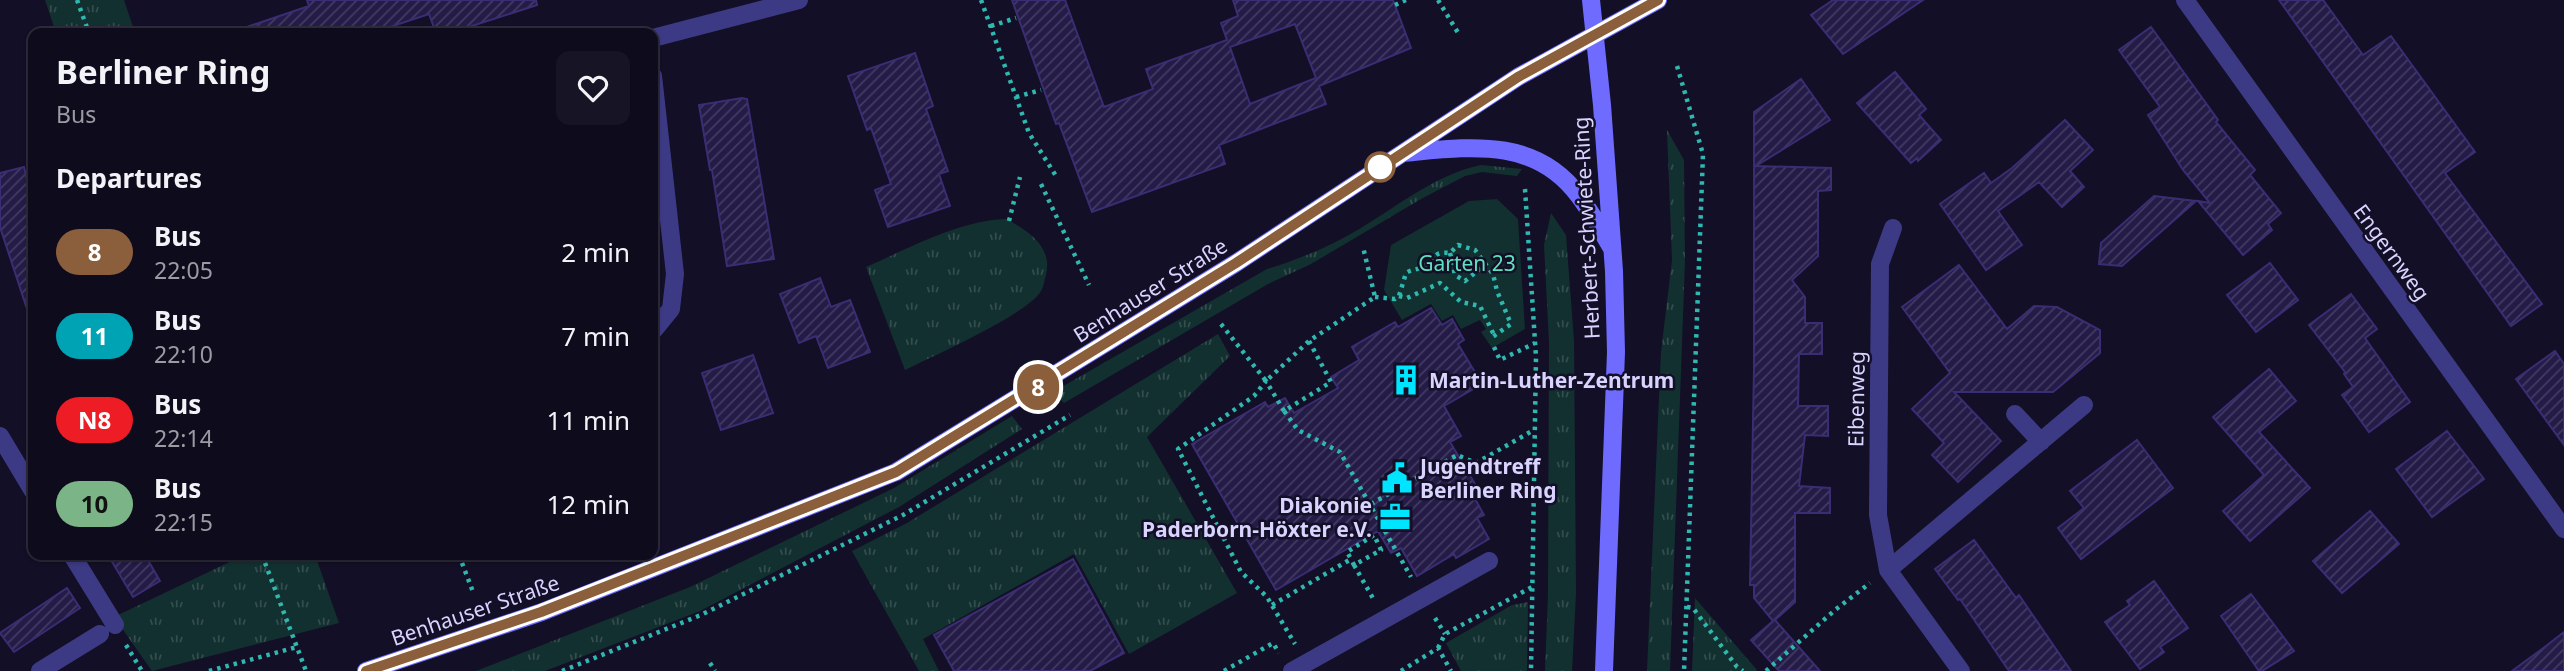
<!DOCTYPE html>
<html lang="en">
<head>
<meta charset="utf-8">
<style>
	:root { --surface:#0e0b1c; --page:#171425; --text:#f1f3f6; --muted:#9b9ba3; --line:#2e2b3b }
	body { margin:0; font-family:"Noto Sans",sans-serif; background:var(--page); color:var(--text); height:100vh; display:flex; flex-direction:column; font-size:26px; white-space:nowrap }
	* { box-sizing:border-box; margin:0 }
	p { font-size:23px; color:var(--muted) }
	.icon { flex:none; width:38px; height:38px; fill:none; stroke:currentColor; stroke-width:2; stroke-linecap:round; stroke-linejoin:round }
	.map { position:relative; flex:1; overflow:hidden }
	.drawer { position:absolute; left:28px; top:28px; width:630px; height:532px; display:flex; flex-direction:column; background:var(--surface); border-radius:14px; box-shadow:0 2px 5px #0004,0 0 0 2px var(--line) }
	.drawer>* { flex:none }
	.badge { padding:0 14px; border-radius:23px; font-size:24px; line-height:46px }
	.map>.badge { position:absolute; translate:-50% -50%; box-shadow:0 0 0 4px #fff }
	h2 { padding:0 28px; font-size:26px; line-height:63px }
	.round { display:grid; place-items:center; flex:none; width:74px; height:74px; border-radius:14px; background:var(--page) }
	.head { display:flex; align-items:center; justify-content:space-between; height:119px; padding:0 28px }
	h1 { font-size:33px; font-weight:700; line-height:52px }
	ul { padding:0; list-style:none }
	li { display:flex; align-items:center; gap:21px; height:84px; padding:0 28px }
	li div { flex:1 }
	li b { display:block; font-size:26px }
	li em { font-style:normal }
	li .badge { min-width:77px; font-weight:700; text-align:center }
	.map>svg:first-child { display:block }
	.grass { fill:url(#grass-tufts) }
	.garden { fill:#12302f }
	.building { fill:url(#building-hatch); stroke:#3b2d73; stroke-width:2; fill-rule:evenodd }
	.lines { fill:none; stroke-linecap:round; stroke-linejoin:round }
	.path { stroke:#2fb8b0; stroke-width:4.5; stroke-dasharray:3.5 5; stroke-linecap:butt }
	.lane { stroke:#3d3a85; stroke-width:18 }
	.street { stroke:#3d3a85; stroke-width:18 }
	.secondary { stroke:#6f6bff; stroke-width:18 }
	.line-casing { stroke:#fff; stroke-width:16 }
	.line { stroke:#8b5e3c; stroke-width:10 }
	.stop-dot { fill:#fff; stroke:#8b5e3c; stroke-width:3.5 }
	.labels { text-anchor:middle; dominant-baseline:central; stroke-width:5; stroke-linejoin:round; paint-order:stroke }
	.street-label { font-size:21px; fill:#d9d4ff; stroke:#130f26 }
	.park-label { font-size:21px; fill:#5fe0c0; stroke:#130f26 }
	.poi-label { font-size:21px; font-weight:bold; fill:#d9d4ff; stroke:#130f26; text-anchor:start }
</style>
</head>
<body>
<div class="map">
<svg width="2564" height="671" viewBox="0 0 2564 671">
	<defs>
		<pattern id="grass-tufts" width="24" height="20" patternUnits="userSpaceOnUse" patternTransform="scale(1.75)"><rect width="24" height="20" fill="#12302f"/><path d="M3 7l-1-3M5 7V3M7 7l1-3M15 17l-1-3M17 17v-4M19 17l1-3" fill="none" stroke="#344d4e"/></pattern>
		<pattern id="building-hatch" width="6" height="6" patternUnits="userSpaceOnUse" patternTransform="scale(1.75)"><rect width="6" height="6" fill="#241b47"/><path d="M-1 1l2-2M0 6l6-6M5 7l2-2" fill="none" stroke="#433b63"/></pattern>
	</defs>
	<rect width="100%" height="100%" fill="#130f26"/>
	<path class="grass" d="M45,0H124L135,33H56Z
		M1667,130L1684,160L1685,261L1670,671H1647L1661,352L1672,260Z
		M1481,165L1522,169L1517,176L1482,172L1465,176L1421,199L1311,264L1268,284L1064,403L1053,392L1267,269C1300,259 1331,246 1361,228C1399,205 1437,174 1481,165Z
		M1551,213L1566,235L1574,341L1576,593L1572,671H1545L1548,595L1549,342L1544,245Z
		M1006,219C1027,230 1053,246 1046,275C1044,280 1044,287 1041,291C1028,314 933,356 905,370L866,267C910,248 957,221 1006,219Z
		M1218,334L1230,356L1147,437L1237,593L1129,654L1074,554L923,639L939,671H919L852,551L907,523Z
		M1012,416L1022,429L899,507L700,611L545,671H476L690,587L894,488Z
		M240,555H315L339,623L152,671L114,617L240,557Z
		M1695,598L1757,670L1756,671H1692Z
		M1528,602L1527,671H1461L1446,643L1512,605Z"/>
	<path class="garden" d="M1497,199L1518,219L1525,329L1492,348L1481,332L1486,329L1480,320L1461,329L1453,315L1442,321L1431,304L1402,320L1384,290L1391,245L1469,201Z"/>
	<path class="building" d="M307,0H536L537,5L450,33H436L429,14L372,33H242L241,29L309,6Z
		M1012,0H1065L1104,107L1153,89L1146,69L1227,40L1221,23L1238,16L1233,0H1393L1411,48L1319,86L1326,104L1219,145L1225,164L1092,212L1059,123L1056,124ZM1295,24L1316,78L1250,104L1230,47Z
		M1833,0H1923L1843,54L1811,15Z
		M2279,0H2323L2363,55L2391,36L2475,152L2445,173L2542,304L2511,326Z
		M2151,27L2218,120L2216,122L2255,170L2250,175L2281,213L2268,224L2272,230L2243,255L2198,201L2210,203L2183,170L2148,115L2160,107L2119,50Z
		M915,53L933,106L926,109L948,171L939,174L950,206L888,227L875,190L891,184L871,128L867,130L848,76Z
		M1895,72L1926,109L1919,115L1941,140L1918,161L1917,158L1911,163L1857,103Z
		M1801,79L1830,120L1756,166L1831,168V190L1818,191V256L1792,280L1805,297V323H1822V354H1799L1798,406H1828V436L1805,435L1799,486L1830,488V513H1795V602L1775,620L1820,671H1779L1751,640L1773,621L1754,598V585H1750L1754,368V112Z
		M742,98L747,99L774,259L727,266L712,170H710L699,105Z
		M2065,120L2093,150L2070,171L2084,187L2062,207L2039,182L1998,211L2022,245L1986,270L1940,204L1984,173L1991,183L2012,168Z
		M24,167L33,206V314L29,315L0,227V173Z
		M2154,196L2196,201L2122,266L2099,264L2101,243Z
		M2270,263L2298,300L2256,332L2227,295Z
		M1959,265L2007,329L2034,306L2057,307L2100,330V353L2053,392H1954L2001,441L1958,482L1932,455L1944,443L1912,409L1950,373L1902,307Z
		M820,278L831,307L850,300L870,352L828,368L816,336L799,343L780,294Z
		M2351,294L2377,329L2365,338L2410,402L2369,432L2342,395L2353,387L2344,374L2345,372L2309,325Z
		M1431,308L1442,325L1452,319L1464,340L1458,344L1482,384L1444,406L1461,436L1450,442L1481,494L1474,497L1484,515L1477,518L1489,539L1456,558L1454,554L1417,576L1401,548L1391,553L1378,531L1276,590L1192,444L1265,402L1268,407L1285,398L1294,413L1338,388L1331,377L1359,360L1352,347L1395,322L1398,327Z
		M2555,351L2564,364V445L2516,379Z
		M753,355L773,413L721,430L702,373Z
		M2269,369L2296,401L2259,432L2310,488L2250,541L2223,511L2264,475L2213,417Z
		M2447,431L2484,479L2432,517L2396,469Z
		M2137,440L2173,488L2081,559L2058,528L2084,508L2070,491Z
		M2370,511L2399,544L2342,593L2313,561Z
		M1974,540L2016,598L2019,595L2071,671H2009L1960,599L1958,600L1935,569Z
		M108,555H145L160,581L133,597Z
		M1073,559L1124,653L1090,671H954L934,635Z
		M2154,581L2188,628L2160,647L2164,652L2140,669L2105,622L2130,605L2127,601Z
		M67,588L80,608L14,652L0,633Z
		M2251,594L2294,651L2262,671H2259L2221,616Z
		M2564,632V671H2512L2546,646Z"/>
	<g class="lines">
		<path class="path" d="M77,0L89,33
			M981,0L1029,133L1056,176
			M1438,0L1460,36
			M1395,5L1406,0
			M991,26L1016,18
			M1677,66L1703,154L1684,671
			M1016,97L1041,90
			M1041,184L1089,285
			M1525,189L1536,357L1531,671
			M1009,221L1020,177
			M1450,253L1455,275L1465,281L1486,264
			M1399,296L1407,298L1440,283L1461,302L1480,306L1494,335
			M1375,297L1395,299L1399,296L1406,273C1412,269 1418,270 1424,266C1435,259 1433,251 1450,253L1458,245L1475,250L1493,274L1497,291L1511,324L1491,338
			M1221,324L1266,381L1309,341L1375,297L1363,247
			M1309,341L1331,382L1284,411L1298,430L1340,452L1411,577
			M1494,347L1500,360L1535,343
			M1284,411L1266,381L1254,396L1178,449L1241,572L1267,597L1295,644
			M1371,504L1457,455L1476,463L1532,431
			M262,555L306,671
			M459,555L473,592
			M1354,565L1374,600
			M1272,605L1351,559L1347,552L1374,535L1381,550L1354,565L1351,559
			M1687,607L1693,608L1737,667L1743,671
			M1435,618L1445,634
			M126,645L142,671
			M1438,648L1445,634L1532,587
			M710,663L715,671
			M209,671L297,647
			M562,671L701,615L903,515L1070,415
			M1224,671L1273,643L1279,653
			M1401,671L1438,648L1451,671
			M1766,671L1835,610L1870,583"/>
		<path class="lane" d="M0,436L33,491
			M72,555L115,625
			M40,671L100,634
			M1292,671L1489,561"/>
		<path class="street" d="M2185,0L2564,529
			M653,38L799,0
			M653,76L675,274L671,309L653,331
			M1893,228L1880,264L1878,515L1888,570L1961,671
			M2015,414L2041,442
			M1888,570L2084,405"/>
		<path class="secondary" d="M1591,0L1602,105L1614,271L1616,352L1604,671
			M1403,153C1468,147 1535,136 1579,196C1591,212 1601,230 1611,247
			M366,671L542,612L896,472L1236,263L1518,77L1658,0"/>
	</g>
	<g class="lines">
		<g class="line-casing">
			<path id="line" d="M366,671L541,612L896,472L1236,263L1518,77L1658,0"/>
		</g>
		<use href="#line" class="line"/>
	</g>
	<defs>
		<g id="building-bare" transform="scale(2.415)"><path d="M-4-6H4V6H1V3H-1V6H-4ZM-2.5-4.3h1.7v1.8h-1.7ZM.8-4.3h1.7v1.8H.8ZM-2.5-1h1.7V.8h-1.7ZM.8-1h1.7V.8H.8Z" fill="#00e5ff" stroke="#130f26" stroke-width="2.5" paint-order="stroke"/></g>
		<g id="civic-bare" transform="scale(2.415)"><path d="M-.6-6.5H3V-4.5H.6V-3L4-1V1h2V6H-6V1h2V-1L-.6-3ZM-1.2 2.5V6h2.4V2.5Z" fill="#00e5ff" stroke="#130f26" stroke-width="2.5" paint-order="stroke"/></g>
		<g id="office-bare" transform="scale(2.415)"><path d="M-6-3h4V-5.5h4V-3h4V5H-6ZM-1-4.5V-3h2v-1.5ZM-6 0V1H6V0Z" fill="#00e5ff" stroke="#130f26" stroke-width="2.5" paint-order="stroke"/></g>
	</defs>
	<g fill-rule="evenodd">
		<use href="#building-bare" x="1406" y="380"/>
		<use href="#civic-bare" x="1397" y="478"/>
		<use href="#office-bare" x="1395" y="517"/>
	</g>
	<circle class="stop-dot" cx="1380" cy="167" r="14"/>
	<g class="labels">
		<g class="street-label">
			<text transform="translate(1586 228) rotate(-93)">Herbert-Schwiete-Ring</text>
			<text transform="translate(2392 252) rotate(54)">Engernweg</text>
			<text transform="translate(1150 290) rotate(-32)">Benhauser Straße</text>
			<text transform="translate(1856 399) rotate(-89)">Eibenweg</text>
			<text transform="translate(475 610) rotate(-19)">Benhauser Straße</text>
		</g>
		<g class="park-label">
			<text x="1467" y="263">Garten 23</text>
		</g>
		<g class="poi-label">
			<text x="1429" y="380">Martin-Luther-Zentrum</text>
			<text x="1420" y="466">Jugendtreff<tspan x="1420" dy="24">Berliner Ring</tspan></text>
			<text x="1372" y="505" text-anchor="end">Diakonie<tspan x="1372" dy="24">Paderborn-Höxter e.V.</tspan></text>
		</g>
	</g>
</svg>
<b class="badge" style="left:1038px;top:387px;background:#8b5e3c;color:#fff">8</b>
<section class="drawer">
<div class="head"><div><h1>Berliner Ring</h1><p>Bus</p></div><a class="round"><svg class="icon" aria-label="heart" viewBox="0 0 24 24"><path d="M12 20l-8-8c-3-5 5-10 8-4 3-6 11-1 8 4z"/></svg></a></div>
<h2>Departures</h2>
<ul>
<li><span class="badge" style="background:#8b5e3c;color:#fff">8</span><div><b>Bus</b><p>22:05</p></div><em>2 min</em></li>
<li><span class="badge" style="background:#00a3b4;color:#fff">11</span><div><b>Bus</b><p>22:10</p></div><em>7 min</em></li>
<li><span class="badge" style="background:#ee1c25;color:#fff">N8</span><div><b>Bus</b><p>22:14</p></div><em>11 min</em></li>
<li><span class="badge" style="background:#7bb587;color:#111">10</span><div><b>Bus</b><p>22:15</p></div><em>12 min</em></li>
</ul>
</section>
</div>
</body>
</html>
